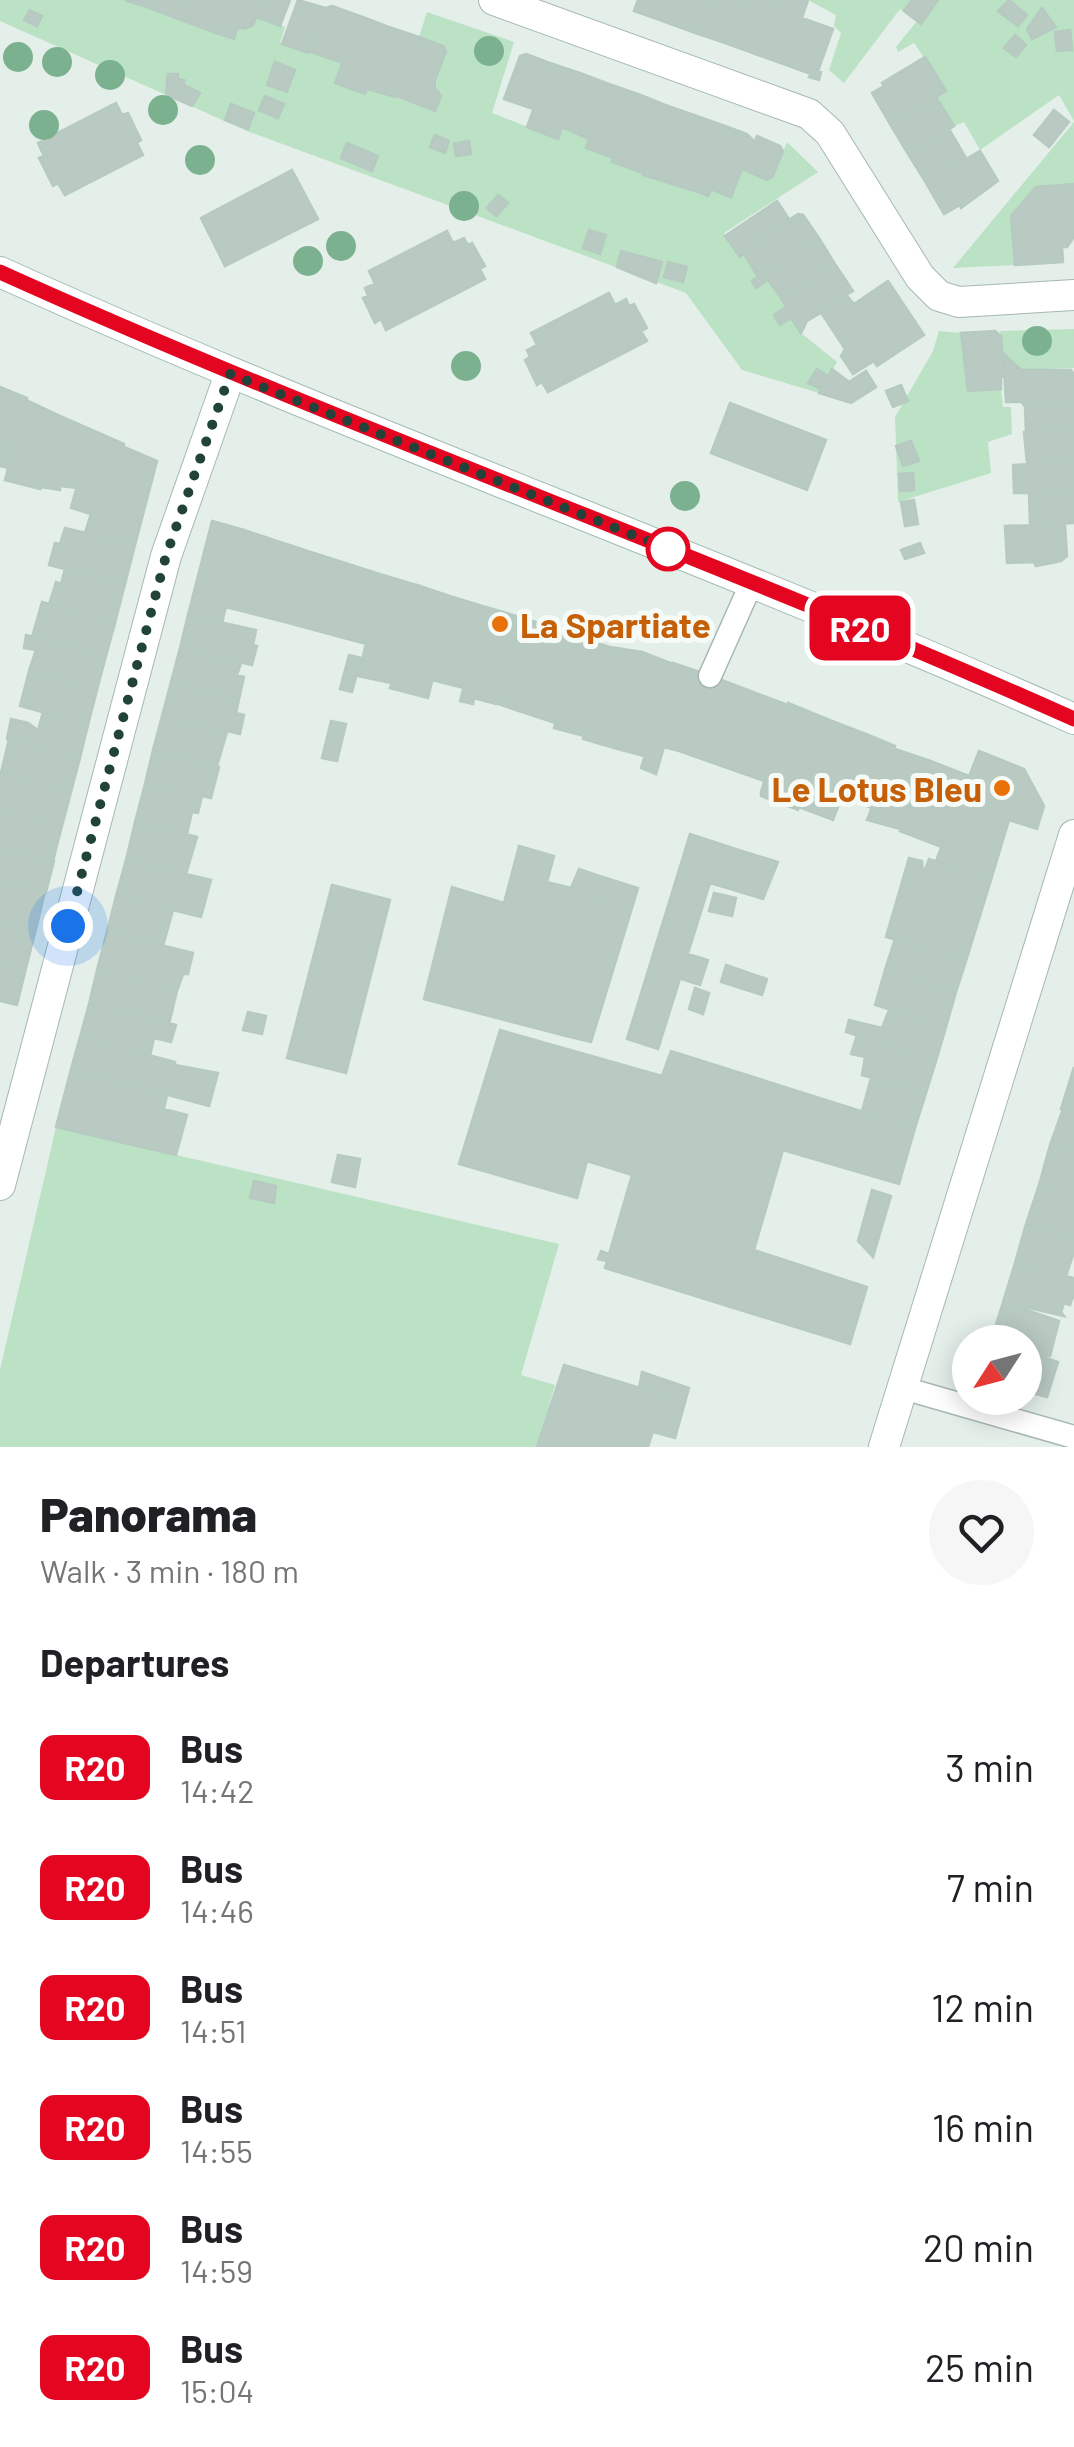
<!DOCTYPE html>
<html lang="en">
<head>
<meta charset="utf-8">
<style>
	:root { --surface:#fff; --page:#f6f6f6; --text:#202124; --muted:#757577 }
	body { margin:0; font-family:Barlow,sans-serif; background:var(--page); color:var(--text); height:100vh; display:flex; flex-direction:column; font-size:38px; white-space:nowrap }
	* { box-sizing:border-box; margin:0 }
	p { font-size:32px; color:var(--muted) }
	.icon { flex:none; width:55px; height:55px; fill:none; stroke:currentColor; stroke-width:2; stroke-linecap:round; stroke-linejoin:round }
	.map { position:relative; height:1447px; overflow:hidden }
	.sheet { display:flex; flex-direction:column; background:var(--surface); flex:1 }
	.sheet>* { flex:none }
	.badge { padding:0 20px; border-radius:15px; font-size:35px; line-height:65px }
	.needle { width:65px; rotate:234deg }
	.fabs { position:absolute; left:952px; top:1325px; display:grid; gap:20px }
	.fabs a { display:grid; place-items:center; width:90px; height:90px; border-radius:50%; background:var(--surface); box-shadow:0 5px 25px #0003; font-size:50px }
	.you { position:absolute; width:50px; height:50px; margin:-25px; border:8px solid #fff; border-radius:50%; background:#1a73e8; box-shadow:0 0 0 15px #1a73e833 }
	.map>.badge { position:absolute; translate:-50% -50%; box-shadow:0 0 0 5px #fff }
	h2 { padding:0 40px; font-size:38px; line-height:90px }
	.round { display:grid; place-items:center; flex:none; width:105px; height:105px; border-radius:52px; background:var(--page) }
	.overview { display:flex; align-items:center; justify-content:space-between; height:170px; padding:0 40px }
	h1 { font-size:48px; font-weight:800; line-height:75px }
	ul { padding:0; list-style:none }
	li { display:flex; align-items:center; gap:30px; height:120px; padding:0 40px }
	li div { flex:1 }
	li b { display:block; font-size:38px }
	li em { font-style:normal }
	li .badge { min-width:110px; font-weight:700; text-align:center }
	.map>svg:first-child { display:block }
	.green { fill:#bbe2c4 }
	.building { fill:#b9cac3; stroke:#b6cac1; stroke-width:2.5 }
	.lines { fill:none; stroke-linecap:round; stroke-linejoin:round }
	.service-casing { stroke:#a6b8b1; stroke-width:25 }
	.minor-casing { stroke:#a6b8b1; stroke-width:32 }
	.secondary-casing { stroke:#a1bcb2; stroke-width:32 }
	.service { stroke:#fff; stroke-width:22 }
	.minor { stroke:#fff; stroke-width:30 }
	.secondary { stroke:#fff; stroke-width:30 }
	.tree { fill:#7cb18f }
	.line-casing { stroke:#fff; stroke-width:22 }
	.line { stroke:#e40521; stroke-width:15 }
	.walk { stroke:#214339; stroke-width:10; stroke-dasharray:0 18 }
	.stop-dot { fill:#fff; stroke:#e40521; stroke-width:5 }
	.food-dot { fill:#e8710a; stroke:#f6fbf8; stroke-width:4 }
	.labels { text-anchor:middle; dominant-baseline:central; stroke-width:10; stroke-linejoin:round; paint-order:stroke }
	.food-label { font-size:35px; font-weight:bold; fill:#c56008; stroke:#f6fbf8; text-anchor:start }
</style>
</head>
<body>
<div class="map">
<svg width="1074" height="1447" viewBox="0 0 1074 1447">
	<rect width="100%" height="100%" fill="#e4efea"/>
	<path class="green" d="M0,0H125L233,39L238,27L245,29L253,25L256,17L285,27L280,43L343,63L365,94L367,89L397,96L435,111L441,96C430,82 440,67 446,51L443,46L419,37L427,12L514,42L492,113L557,138L562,127L589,139L586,148L613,158V163L707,196L711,189L731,197L742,169L767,180L773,176L787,142L818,172L724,233L739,257L744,254L758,277L752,281L768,280L786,307L774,315L780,325L791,318L801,333L837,362L819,393L742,370L686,293L247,131L0,21Z
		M808,0H1074V121L1059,95L980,150L964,122L954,126L936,97L946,90L914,43L898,52L896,47L917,21L900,9L844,83L829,70L841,33L834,26L836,15Z
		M1074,122V184L1036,187L1011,216L1015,265L953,268Z
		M1074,329V368L1021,370L1003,353L1000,331Z
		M939,331L961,333L968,390L1001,389L1003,407H1011L1012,434L988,442L991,473L898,502L895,417L933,351Z
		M56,1127L559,1244L521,1375L555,1385L537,1447H0V1370Z"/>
	<path class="building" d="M125,0H158L155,10Z
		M158,0H191L184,21L155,10Z
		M191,0H225L213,32L184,21Z
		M225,0H268L262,19L256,17L253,25L245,29L238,27L234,39L213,32Z
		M268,0H290L280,26L262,19Z
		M298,0L326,8L308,53L282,44Z
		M638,0H673L665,22L634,11Z
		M673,0H707L695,33L665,22Z
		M707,0H741L725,43L695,33Z
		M741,0H775L755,54L725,43Z
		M775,0H808L786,65L755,54Z
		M912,0H938L921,24L904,11Z
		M1009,0L1027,15L1018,26L998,11Z
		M332,6L360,16L343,63L311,52L326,8Z
		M1042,8L1056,27L1032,39L1027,29Z
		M30,10L42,16L37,26L24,20Z
		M360,16L389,27L365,94L335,83Z
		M802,18L833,29L818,71L821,72L819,80L809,77L811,74L786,65Z
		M389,27L419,37L396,97L367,89Z
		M1070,30L1072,50L1057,51L1055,32Z
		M1015,35L1026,45L1016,57L1004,48Z
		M419,37L443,46L446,51L435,80V88L441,96L435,111L397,96Z
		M526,54L550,63L533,109L504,99L520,56Z
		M925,57L946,91L890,124L872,93L884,86L882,83Z
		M275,62L295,70L287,92L267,85Z
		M550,63L580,73L558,139L527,127Z
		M580,73L609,84L589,139L562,127Z
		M168,74H178V79L184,80L183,93L176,99L166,93Z
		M609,84L638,94L613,158L586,148Z
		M184,85L200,93L192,106L176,99L183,93Z
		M638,94L668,106L643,173L612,162Z
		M265,96L284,104L278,118L259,110Z
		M936,97L954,126L908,154L890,124Z
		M116,103L122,115L128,113L141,140L137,143L143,155L65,195L58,183L53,186L39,158L44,156L38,143Z
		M231,104L254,113L248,129L225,120Z
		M668,106L697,116L672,184L643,175Z
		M1054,110L1069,122L1049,147L1034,135Z
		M697,116L725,126L701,193L672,184Z
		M725,126L747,134L755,142L745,170L742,169L731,197L711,189L708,196L701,193Z
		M949,129L966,158L926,183L908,154Z
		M435,135L449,141L445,153L430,147Z
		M757,136L780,146L783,151L773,176L767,180L745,170Z
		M469,141L471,154L456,156L454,144Z
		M347,143L378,156L372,171L341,158Z
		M980,151L998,181L961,208L960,205L944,214L926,183Z
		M292,170L318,219L225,266L201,218Z
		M1074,184V237L1067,247H1062L1063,262L1015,265L1011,216L1036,187Z
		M498,195L508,203L496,216L487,208Z
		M777,201L789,219L740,257L725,236Z
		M798,214L803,215L819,238L758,277L744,254L762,242L759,239Z
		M589,230L606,235L600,254L583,248Z
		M447,231L453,243L464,238L468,245L472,243L485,266L480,269L485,279L386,330L381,319L375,323L363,298L368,296L365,288L375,284L369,271Z
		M819,238L835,264L781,298L768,280L756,288L752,281Z
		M621,251L662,262L656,283L617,267Z
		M668,262L687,267L683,282L664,277Z
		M835,264L853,291L846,295L848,297L807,321L801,333L791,318L780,325L774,315L786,307L781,298Z
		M888,281L924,335L877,366L874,361L853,374L841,356L845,349L822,314L848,297L854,304Z
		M609,293L615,305L626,299L629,306L634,304L647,328L641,331L647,341L548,392L542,382L537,385L525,360L530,357L527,350L537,345L531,333Z
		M995,331L1001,336L1005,378L1001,375V389L968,391L961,333Z
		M1003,353L1021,370H1071L1074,375L1073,405L1025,407L1022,402H1006Z
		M817,369L828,376L821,389L808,383Z
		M832,369L849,382L866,371L876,387L851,403L819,393Z
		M901,385L908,401L893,407L886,391Z
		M0,387L27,398L8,468L0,466Z
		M26,400L60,416L40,489L5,480Z
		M730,403L826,440L807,490L711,453Z
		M1073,405L1074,430L1026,432L1025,407Z
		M60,416L92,430L76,488L60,486V490L41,487Z
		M92,430L124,444L99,536L85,533L91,514L71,508Z
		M1074,430V462L1027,464L1024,432Z
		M911,441L919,461L903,466L896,446Z
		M124,447L157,461L135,545L99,536Z
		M1074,462V492L1014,493L1013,465Z
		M913,473L914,490L900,491L899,474Z
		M1074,492V523L1030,525L1029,493Z
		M914,500L918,524L905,526L901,502Z
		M212,521L244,530L222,623L188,615Z
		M1065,524L1067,556L1061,561L1036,566L1034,562L1007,563L1005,526Z
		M65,528L135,545L125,584L49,565L55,543L60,544Z
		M244,530L314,553L296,625L226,607Z
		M920,543L924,553L905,559L901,550Z
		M314,553L383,575L366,644L296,625Z
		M65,569L125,584L115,623L49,605L56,582L61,584Z
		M383,575L417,585L391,683L358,676Z
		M417,585L453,597L428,698L390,688Z
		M453,597L486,607L464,688L432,680Z
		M42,602L115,623L106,656L32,637Z
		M486,607L520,617L500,696L496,704L474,698L473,704L460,701Z
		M188,615L256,630L253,645L257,646L252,665L180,648Z
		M520,617L580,636L555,723L498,704Z
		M26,635L106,656L97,690L29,671L36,650L24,648Z
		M579,637L610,647L584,736L554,728Z
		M610,647L642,652L614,748L583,739Z
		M180,648L241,663L237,675L244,677L239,699L171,682Z
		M642,652L673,664L644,756L614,748Z
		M349,655L361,658L352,692L340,689Z
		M673,663L703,673L679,751L664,747L656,774L641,768Z
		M29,671L97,690L88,725L20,706Z
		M703,673L788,705L764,781L679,751Z
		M171,682L239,699L236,713L244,715L240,734L162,716Z
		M788,703L832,721L798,810L761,796V792Z
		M43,712L88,725L80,758L7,739L11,719L28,723L38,730Z
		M162,716L227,732L217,766L153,750Z
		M331,721L346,724L337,761L322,758Z
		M832,721L866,734L833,820L799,807Z
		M866,734L895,746L872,808L842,796Z
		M9,739L80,758L71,792L1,773Z
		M895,749L928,760L900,829L867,820Z
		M153,750L219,767L211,798L145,784Z
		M979,751L1024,769L1044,806L1037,829L1009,820L991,880L936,861Z
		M928,760L969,776L941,847L900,831Z
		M0,772L71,792L62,826L0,809Z
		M145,784L202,796L198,813L192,812L187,834L135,822Z
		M0,809L62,826L53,861L0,846Z
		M135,822L197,837L186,874L126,860Z
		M690,834L742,851L730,889L710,883L658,1049L627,1039Z
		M0,846L54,861L46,892L0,880Z
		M519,846L554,856L547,882L571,888L579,869L606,878L562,1035L424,999L452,887L504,903Z
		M742,851L778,862L763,899L730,889Z
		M909,858L922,861L923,875L929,859L991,880L966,961L886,937Z
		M126,860L211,880L201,917L116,896Z
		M606,878L638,888L632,908L601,898Z
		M0,880L45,892L35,933L0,924Z
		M332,885L390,900L346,1073L287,1058Z
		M714,893L736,898L732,916L709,911Z
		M116,896L173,910L163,946L107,932Z
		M601,898L632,908L591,1042L562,1035Z
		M0,924L35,933L26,968L0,961Z
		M107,932L193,953L188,974H183L177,991L97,970Z
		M895,939L966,961L956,992L885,970Z
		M688,954L708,960L700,985L681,979Z
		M0,961L26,968L17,1005L0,1001Z
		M726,965L767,979L762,995L721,982Z
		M97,970L177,991L169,1024L89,1004Z
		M885,970L956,992L946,1027L875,1005Z
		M695,988L709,993L703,1014L689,1009Z
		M89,1004L176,1025L171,1042L154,1038L150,1056L80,1037Z
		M889,1010L946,1027L936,1061L846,1032L849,1020L882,1028Z
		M248,1012L266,1016L262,1034L243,1030Z
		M500,1030L662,1076L671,1051L915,1128L899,1184L783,1150L754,1250L867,1287L850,1344L605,1268L607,1261L598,1259L601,1251L609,1254L632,1175L587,1161L577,1198L459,1164Z
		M857,1035L936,1061L926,1093L862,1075L865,1057L851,1054Z
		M80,1037L175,1062V1065L218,1073L209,1106L71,1069Z
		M1074,1067V1111L1061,1109Z
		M71,1069L167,1095L164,1109L187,1115L176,1155L56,1127Z
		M871,1078L926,1093L915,1128L862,1111Z
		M1063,1109L1074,1111V1151L1050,1145Z
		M1050,1145L1074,1151V1194L1039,1185Z
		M338,1155L360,1159L355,1187L332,1182Z
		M254,1181L276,1186L274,1203L250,1198Z
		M1039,1185L1074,1194V1236L1026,1224Z
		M872,1190L891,1196L873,1257L858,1241Z
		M1026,1224L1074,1236V1252L1066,1276L1015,1263Z
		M1015,1263L1074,1278V1294L1070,1305L1064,1303L1061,1312L1064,1316L1003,1302Z
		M1003,1302L1059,1321L1050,1356L1025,1351V1342L991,1341Z
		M1025,1351L1058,1362L1047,1397L1025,1391Z
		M564,1365L664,1395L648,1447H537Z
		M642,1372L689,1388L675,1438L653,1432L664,1395L639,1388Z"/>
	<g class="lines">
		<g class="service-casing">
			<path id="service" d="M710,676L752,582
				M903,1388L1074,1437"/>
		</g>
		<g class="minor-casing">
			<path id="minor" d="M494,0L809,114L830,133L920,277L939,296L959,302L1074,295
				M0,1185L166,556L230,374
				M884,1447L1074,835"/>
		</g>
		<g class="secondary-casing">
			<path id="secondary" d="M0,272C353,432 719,561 1074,719"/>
		</g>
		<use href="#service" class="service"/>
		<use href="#minor" class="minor"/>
		<use href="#secondary" class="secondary"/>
	</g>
	<g class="tree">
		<circle cx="489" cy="51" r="15"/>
		<circle cx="18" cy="57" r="15"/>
		<circle cx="57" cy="62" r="15"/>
		<circle cx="110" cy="75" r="15"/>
		<circle cx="163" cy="110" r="15"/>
		<circle cx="44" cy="125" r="15"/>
		<circle cx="200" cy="160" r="15"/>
		<circle cx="464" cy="206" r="15"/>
		<circle cx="341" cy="246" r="15"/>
		<circle cx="308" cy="261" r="15"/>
		<circle cx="1037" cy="341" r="15"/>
		<circle cx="466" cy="366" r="15"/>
		<circle cx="685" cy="496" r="15"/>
	</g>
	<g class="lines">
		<g class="line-casing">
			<path id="line" d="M0,272C354,432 720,560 1074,719"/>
		</g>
		<use href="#line" class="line"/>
		<path class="walk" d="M68,926L166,556L230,374L668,549"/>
	</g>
	<circle class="stop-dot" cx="668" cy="549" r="20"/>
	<g class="food-dot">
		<circle cx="500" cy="624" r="10"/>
		<circle cx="1002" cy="788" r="10"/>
	</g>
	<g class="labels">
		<g class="food-label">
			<text x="520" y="624">La Spartiate</text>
			<text x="982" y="788" text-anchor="end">Le Lotus Bleu</text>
		</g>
	</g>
</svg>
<div class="fabs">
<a><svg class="needle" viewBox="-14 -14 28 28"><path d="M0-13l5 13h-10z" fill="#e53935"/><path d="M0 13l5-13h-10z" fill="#757577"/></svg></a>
</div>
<div class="you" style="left:68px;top:926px"></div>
<b class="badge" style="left:860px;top:628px;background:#e40521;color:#fff">R20</b>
</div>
<section class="sheet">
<div class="overview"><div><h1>Panorama</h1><p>Walk · 3 min · 180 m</p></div><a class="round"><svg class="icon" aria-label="heart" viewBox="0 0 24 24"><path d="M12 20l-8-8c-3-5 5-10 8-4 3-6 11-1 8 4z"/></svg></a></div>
<h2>Departures</h2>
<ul>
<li><span class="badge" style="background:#e40521;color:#fff">R20</span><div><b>Bus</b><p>14:42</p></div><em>3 min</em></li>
<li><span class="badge" style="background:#e40521;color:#fff">R20</span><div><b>Bus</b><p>14:46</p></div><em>7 min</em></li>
<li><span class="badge" style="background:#e40521;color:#fff">R20</span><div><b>Bus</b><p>14:51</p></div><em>12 min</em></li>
<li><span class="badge" style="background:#e40521;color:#fff">R20</span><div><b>Bus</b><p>14:55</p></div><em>16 min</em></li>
<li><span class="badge" style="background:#e40521;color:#fff">R20</span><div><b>Bus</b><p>14:59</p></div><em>20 min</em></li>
<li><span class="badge" style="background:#e40521;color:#fff">R20</span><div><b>Bus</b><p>15:04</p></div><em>25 min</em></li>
</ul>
</section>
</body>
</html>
